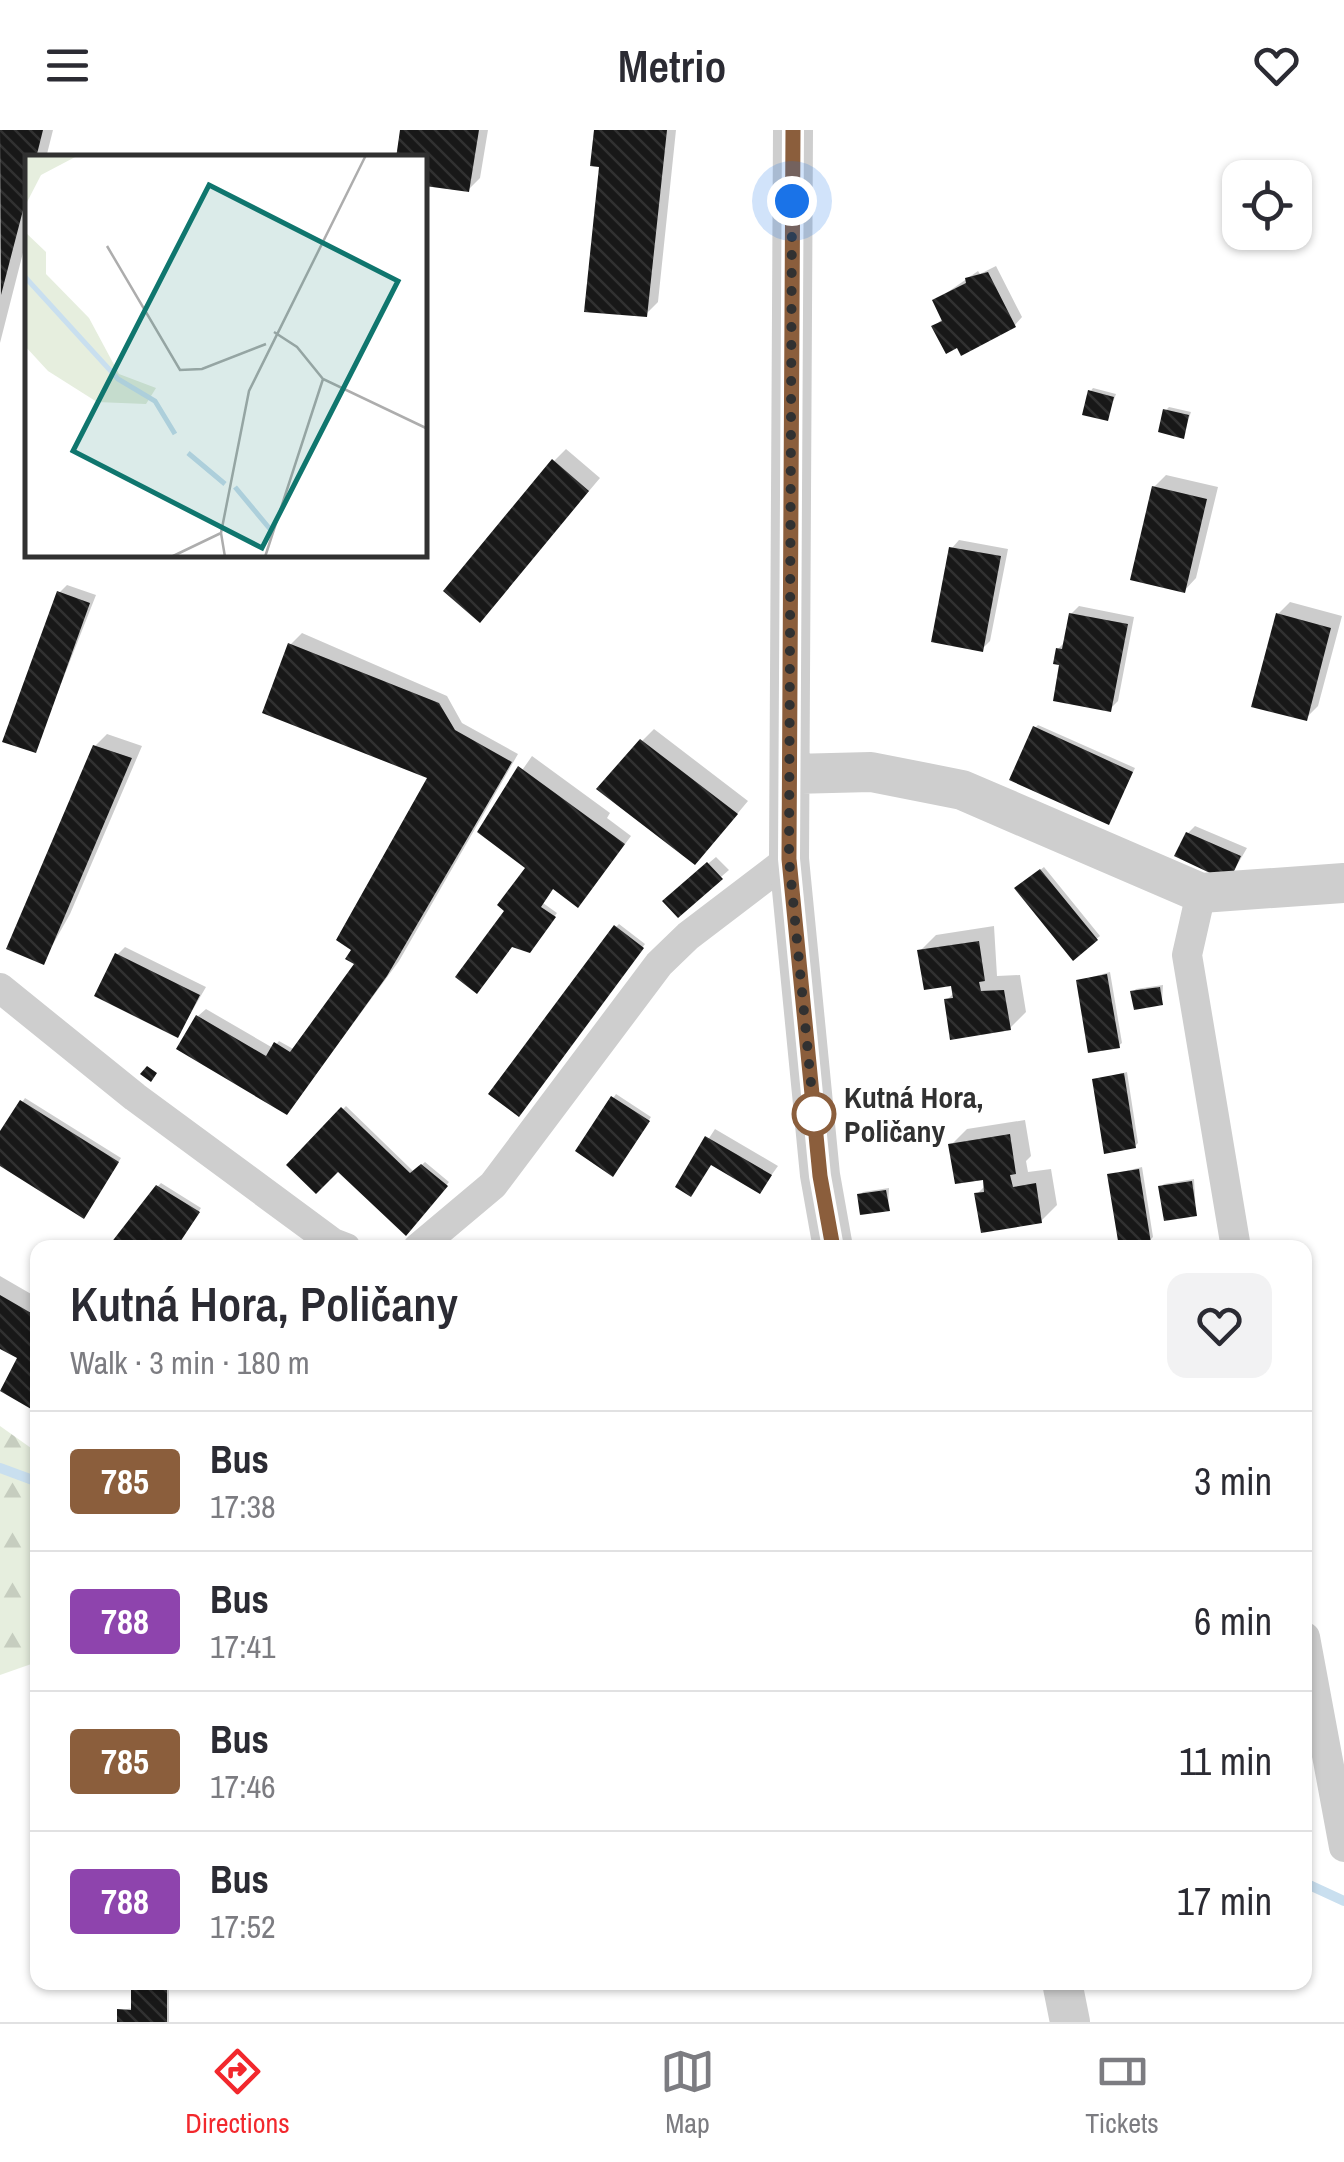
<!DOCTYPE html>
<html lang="en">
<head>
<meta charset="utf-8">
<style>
	:root { --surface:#fff; --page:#f2f2f3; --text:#2b2b33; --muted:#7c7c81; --line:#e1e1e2; --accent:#f2282d }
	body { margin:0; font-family:"Archivo Narrow",sans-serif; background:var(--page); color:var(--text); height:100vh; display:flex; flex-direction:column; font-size:38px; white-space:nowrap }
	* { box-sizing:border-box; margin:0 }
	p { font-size:32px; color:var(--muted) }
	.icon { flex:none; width:55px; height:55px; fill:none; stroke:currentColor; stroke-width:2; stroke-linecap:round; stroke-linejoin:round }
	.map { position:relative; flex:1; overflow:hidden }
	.details { position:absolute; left:30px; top:1110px; width:1282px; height:750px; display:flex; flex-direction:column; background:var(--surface); border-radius:20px; box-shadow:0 2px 8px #0004 }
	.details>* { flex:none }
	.badge { padding:0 20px; border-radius:8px; font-size:35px; line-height:65px }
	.controls { position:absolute; left:1222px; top:30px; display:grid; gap:20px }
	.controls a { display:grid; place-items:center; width:90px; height:90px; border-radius:20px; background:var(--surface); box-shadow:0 2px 8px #0004; font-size:50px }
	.you { position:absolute; width:50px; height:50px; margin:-25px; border:8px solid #fff; border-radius:50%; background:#1a73e8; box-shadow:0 0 0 15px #1a73e833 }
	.map>.badge { position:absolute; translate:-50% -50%; box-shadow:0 0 0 5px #fff }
	.round { display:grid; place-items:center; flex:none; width:105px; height:105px; border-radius:20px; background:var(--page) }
	.overview { display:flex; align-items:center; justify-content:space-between; height:170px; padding:0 40px }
	h1 { font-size:48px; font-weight:600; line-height:75px }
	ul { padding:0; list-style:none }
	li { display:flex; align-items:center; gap:30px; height:140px; padding:0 40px; border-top:2px solid var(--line) }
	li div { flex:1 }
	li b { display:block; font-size:38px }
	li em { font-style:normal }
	li .badge { min-width:110px; font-weight:700; text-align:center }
	header { display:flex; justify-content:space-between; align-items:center; height:130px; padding:0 40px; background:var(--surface); font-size:45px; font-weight:600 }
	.menu { display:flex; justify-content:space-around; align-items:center; height:140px; border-top:2px solid var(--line); background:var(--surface); font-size:28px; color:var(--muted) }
	.menu a { display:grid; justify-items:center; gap:5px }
	.menu .on { color:var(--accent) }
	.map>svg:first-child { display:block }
	.forest { fill:url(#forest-firs) }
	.shadow { fill:#0003 }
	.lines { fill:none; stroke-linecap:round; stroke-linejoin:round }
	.stream { stroke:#c9dfef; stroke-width:10 }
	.building { fill:url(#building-back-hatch) }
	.minor { stroke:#cecece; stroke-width:30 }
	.tertiary { stroke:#cecece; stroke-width:40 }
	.line-casing { stroke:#fff; stroke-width:22 }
	.line { stroke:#8b5e3c; stroke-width:15 }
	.walk { stroke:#313131; stroke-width:10; stroke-dasharray:0 18 }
	.stop-dot { fill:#fff; stroke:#8b5e3c; stroke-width:5 }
	.labels { text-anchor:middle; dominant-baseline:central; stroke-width:10; stroke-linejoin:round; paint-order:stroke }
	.stop-label { font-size:30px; font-weight:bold; fill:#313131; stroke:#fff; text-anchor:start }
	.inset-river { fill:none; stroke:#c9dfef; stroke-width:5 }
	.inset-road { fill:none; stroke:#adadad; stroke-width:2.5 }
	.view { fill:#0f766e; fill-opacity:0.15; stroke:#0f766e; stroke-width:5 }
	.inset-edge { fill:none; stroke:#313131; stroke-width:5 }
</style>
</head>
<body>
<header><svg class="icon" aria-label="menu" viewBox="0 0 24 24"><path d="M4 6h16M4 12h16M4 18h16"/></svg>Metrio<svg class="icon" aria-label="heart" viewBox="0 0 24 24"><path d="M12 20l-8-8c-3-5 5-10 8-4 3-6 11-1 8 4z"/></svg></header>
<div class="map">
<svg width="1344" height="1892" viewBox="0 0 1344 1892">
	<defs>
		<pattern id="forest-firs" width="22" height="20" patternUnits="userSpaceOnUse" patternTransform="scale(2.5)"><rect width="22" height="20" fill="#e6eede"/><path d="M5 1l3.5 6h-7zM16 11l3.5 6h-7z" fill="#c6cdbf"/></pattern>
		<pattern id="building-back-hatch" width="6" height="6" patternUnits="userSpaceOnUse" patternTransform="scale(2.5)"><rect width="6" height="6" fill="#181818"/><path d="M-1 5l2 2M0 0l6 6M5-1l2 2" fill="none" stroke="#313131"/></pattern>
	</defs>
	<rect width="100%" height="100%" fill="#fff"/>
	<path class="forest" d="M0,1296L38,1323L37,1532L0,1545Z"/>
	<path class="shadow" d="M0,0H53L46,28H28V103L0,213Z
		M402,0H488L480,48L468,60L425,54V28Z
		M596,0H676L658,172L646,184L602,35Z
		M996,136L1022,187L1015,195L958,214L934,197L943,188L935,171L978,141L980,144Z
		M1093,258L1116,264L1107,288L1090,262Z
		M1169,277L1191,282L1183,306L1166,280Z
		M566,319L600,348L491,477L554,331Z
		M1166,345L1218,357L1196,448L1184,461L1154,357Z
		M959,410L1008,419L990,511L982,519L952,418Z
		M67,455L96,465L35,620L59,463Z
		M1290,472L1342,486L1318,576L1306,588L1278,484Z
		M1079,476L1134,487L1118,571L1110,579L1062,533L1058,519L1066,511L1071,484Z
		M302,503L447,566L462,593L518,624L399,831L294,974L198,886L206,879L273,918L279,911L295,920L357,834L431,647L290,515Z
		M1038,595L1135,638L1109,692L1035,598Z
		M654,599L748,671L707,720L642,611Z
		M107,604L142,616L70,784L43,832L95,616Z
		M532,626L610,683L607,688L631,706L586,767L554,757L543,773L557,783L532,816L508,781L529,738L480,701Z
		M1195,696L1247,718L1229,749L1188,703Z
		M716,727L729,740L678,784L673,763Z
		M1044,737L1100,806L1074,827L1021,755Z
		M619,794L645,814L585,895L616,797Z
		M994,796L997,846L1020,845L1026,882L1010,898L947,870L955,862L953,853L920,821L936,805Z
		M125,817L206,857L178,905L117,825Z
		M1110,842L1122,913L1118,916L1078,851Z
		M1163,855L1162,872L1133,862L1136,859Z
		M1127,942L1138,1013L1135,1016L1095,950Z
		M616,964L651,987L616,1041L578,1021Z
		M25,968L121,1028L86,1083L0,1033V1005Z
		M346,976L414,1042L425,1032L449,1052L406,1103L338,1038L289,1035Z
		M1025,990L1031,1026L1026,1031L1028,1042L1051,1039L1057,1075L1041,1091L977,1064L986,1055L985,1047L951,1015L967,999Z
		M715,999L778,1036L760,1061L712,1032L678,1056Z
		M1142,1037L1153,1107L1150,1110L1110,1045Z
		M1194,1049L1196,1083L1161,1057L1164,1054Z
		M161,1053L201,1078L175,1118L158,1056Z
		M889,1058L888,1078L860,1065L863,1062Z
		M0,1146L38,1168V1280L1,1259L20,1228L0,1216Z
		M120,1852H169V1892H187H120V1880L134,1878V1854Z"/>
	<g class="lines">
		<path class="stream" d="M0,1338L38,1352
			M1305,1753L1344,1771"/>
	</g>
	<path class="building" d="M0,0H43L36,28H28V61L1,165Z
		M400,0H479L469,62L425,56V28H396Z
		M594,0H667L647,187L584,182L599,37L590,36Z
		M988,142L1016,197L961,226L957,218L946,224L931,196L942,191L932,170L966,153L965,148Z
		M1088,260L1114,267L1108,291L1082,285Z
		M1163,279L1189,285L1184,309L1158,302Z
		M552,329L589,361L480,493L443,461Z
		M1152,356L1207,369L1185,463L1130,450Z
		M949,417L1001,426L983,522L931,512Z
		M57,461L90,473L36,623L2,612Z
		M1069,483L1128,494L1111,582L1053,571L1059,535L1053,534L1056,518L1062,519Z
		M1276,483L1331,498L1307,591L1251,577Z
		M288,513L439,573L455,600L512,632L387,846L287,985L176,919L196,885L266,926L274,912L290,922L354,834L345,829L351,820L336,810L427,648L262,583Z
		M1033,596L1133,642L1109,695L1009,650Z
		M640,609L738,684L695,735L596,659Z
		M93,615L132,628L44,835L6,819Z
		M518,636L625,714L578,778L553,759L541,777L556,787L530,823L512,817L477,864L455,847L504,781L497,775L525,738L477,702Z
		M1186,702L1241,726L1229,752L1174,726Z
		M707,732L723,749L678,788L662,771Z
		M1040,739L1098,810L1073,831L1014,758Z
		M614,795L644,818L519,987L488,964Z
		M979,811L985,851L979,852L981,861L1004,860L1011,900L950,910L944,869L953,868L951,856L924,860L917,820Z
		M115,823L200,865L178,908L94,866Z
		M1107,844L1120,918L1088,923L1076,850Z
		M1160,857L1163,875L1134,880L1130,861Z
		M147,936L157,943L151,952L140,944Z
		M1124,943L1136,1018L1104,1024L1092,949Z
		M611,966L650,991L613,1047L575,1021Z
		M20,970L119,1032L84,1089L0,1036V1001Z
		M341,977L410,1043L421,1034L448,1056L406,1106L338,1042L316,1064L286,1035Z
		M1010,1004L1016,1044L1010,1045L1013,1057L1036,1053L1042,1093L981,1103L974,1063L984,1062L983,1050L955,1054L948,1014Z
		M705,1006L772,1045L760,1064L711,1035L691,1067L675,1057Z
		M1139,1039L1151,1113L1119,1117L1107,1044Z
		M1192,1051L1197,1086L1164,1091L1158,1056Z
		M156,1055L200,1082L176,1118H107Z
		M886,1060L890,1081L860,1085L857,1064Z
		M0,1165L38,1187V1230L32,1238L38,1241V1283L0,1261L17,1228L0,1219Z
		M117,1852H167V1892H117V1879L131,1880V1856H117Z"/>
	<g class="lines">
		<path class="minor" d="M1201,763L1187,825L1236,1118
			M0,858L135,967L333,1113L346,1118
			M418,1118L493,1055L659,834L688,806L789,729
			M1305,1507L1344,1717"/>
		<path class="tertiary" d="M793,0L789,729L820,1045L833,1118
			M792,644L871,642L962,660L1201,763L1344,753
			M1062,1852L1070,1892"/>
	</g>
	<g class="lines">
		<g class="line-casing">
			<path id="line" d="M793,0L789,729L820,1046L833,1118"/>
		</g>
		<use href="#line" class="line"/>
		<path class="walk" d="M792,71L789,729L814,984"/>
	</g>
	<circle class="stop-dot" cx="814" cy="984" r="20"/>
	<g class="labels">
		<g class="stop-label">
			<text x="844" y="967">Kutná Hora,<tspan x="844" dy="34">Poličany</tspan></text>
		</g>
	</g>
	<g transform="translate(25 25)">
		<rect width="402" height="402" fill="#fff"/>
		<path d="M0,0H54L16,20L0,51ZM0,77L21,97V119L64,163L94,219L131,233L121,249L72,247L23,216L0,191Z" fill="#e6eede"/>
		<path class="inset-river" d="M0,122L93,224L130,246L150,279M163,298L200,329M210,332L245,374"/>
		<path class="inset-road" d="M82,91L155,215L177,214L241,189M249,177L272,192L298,224L403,274M146,402L196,378M200,402L196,378L224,236L341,0M240,402L298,224"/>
		<path class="view" d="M184,30L373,126L237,393L48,296Z"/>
		<rect width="402" height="402" class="inset-edge"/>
	</g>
</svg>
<div class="controls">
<a><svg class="icon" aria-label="locate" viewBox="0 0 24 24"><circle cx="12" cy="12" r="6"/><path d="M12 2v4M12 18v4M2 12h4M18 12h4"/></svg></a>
</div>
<div class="you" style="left:792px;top:71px"></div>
<section class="details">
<div class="overview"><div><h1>Kutná Hora, Poličany</h1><p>Walk · 3 min · 180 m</p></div><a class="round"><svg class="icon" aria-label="heart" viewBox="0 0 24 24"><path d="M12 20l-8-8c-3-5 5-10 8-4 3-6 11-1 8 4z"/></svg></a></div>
<ul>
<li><span class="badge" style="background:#8b5e3c;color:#fff">785</span><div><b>Bus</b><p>17:38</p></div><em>3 min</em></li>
<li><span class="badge" style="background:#8e44ad;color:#fff">788</span><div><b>Bus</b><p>17:41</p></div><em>6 min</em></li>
<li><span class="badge" style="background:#8b5e3c;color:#fff">785</span><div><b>Bus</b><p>17:46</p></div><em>11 min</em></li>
<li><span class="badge" style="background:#8e44ad;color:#fff">788</span><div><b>Bus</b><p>17:52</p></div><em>17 min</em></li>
</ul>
</section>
</div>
<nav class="menu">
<a class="on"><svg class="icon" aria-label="directions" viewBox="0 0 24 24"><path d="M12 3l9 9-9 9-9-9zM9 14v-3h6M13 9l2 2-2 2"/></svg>Directions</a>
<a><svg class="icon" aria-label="map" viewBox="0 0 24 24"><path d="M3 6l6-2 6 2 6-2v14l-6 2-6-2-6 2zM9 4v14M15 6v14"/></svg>Map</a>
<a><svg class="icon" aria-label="tickets" viewBox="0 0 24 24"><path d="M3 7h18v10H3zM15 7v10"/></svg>Tickets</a>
</nav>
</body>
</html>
